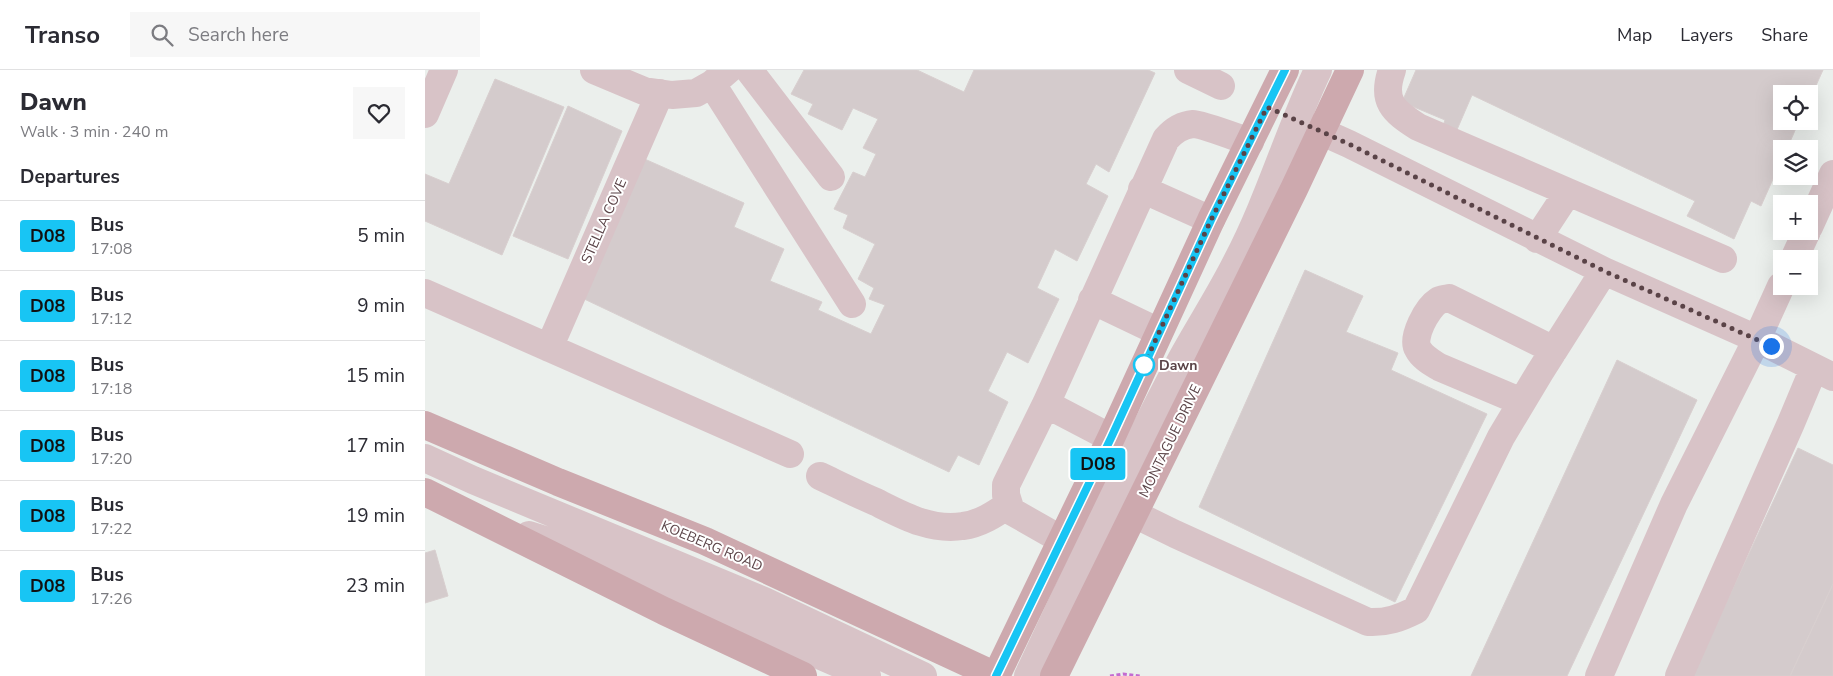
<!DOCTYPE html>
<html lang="en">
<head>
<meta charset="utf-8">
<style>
	:root { --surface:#fff; --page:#f7f7f7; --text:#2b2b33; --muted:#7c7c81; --line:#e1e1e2 }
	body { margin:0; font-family:"Nunito Sans",sans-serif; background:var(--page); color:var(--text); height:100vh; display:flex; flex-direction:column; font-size:19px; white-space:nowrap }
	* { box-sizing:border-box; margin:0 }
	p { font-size:16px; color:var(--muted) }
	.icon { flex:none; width:28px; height:28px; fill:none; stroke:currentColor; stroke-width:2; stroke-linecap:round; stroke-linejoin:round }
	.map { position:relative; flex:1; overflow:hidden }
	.details { display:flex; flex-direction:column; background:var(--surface); width:425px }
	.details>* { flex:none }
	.badge { padding:0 10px; border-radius:4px; font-size:18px; line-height:32px }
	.tools { position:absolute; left:1348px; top:15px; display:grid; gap:10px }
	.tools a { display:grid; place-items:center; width:45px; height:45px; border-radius:0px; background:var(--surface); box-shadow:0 5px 20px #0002; font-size:25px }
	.you { position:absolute; width:25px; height:25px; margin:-12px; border:4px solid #fff; border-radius:50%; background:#1a73e8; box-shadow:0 0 0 8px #1a73e833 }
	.map>.badge { position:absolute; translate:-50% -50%; box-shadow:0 0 0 2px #fff }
	h2 { padding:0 20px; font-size:19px; line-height:45px }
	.round { display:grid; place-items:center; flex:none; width:52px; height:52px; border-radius:0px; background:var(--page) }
	.headline { display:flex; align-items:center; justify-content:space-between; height:85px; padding:0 20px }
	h1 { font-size:24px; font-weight:800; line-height:38px }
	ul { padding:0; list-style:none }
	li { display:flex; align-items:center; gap:15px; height:70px; padding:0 20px; border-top:1px solid var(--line) }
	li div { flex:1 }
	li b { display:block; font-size:19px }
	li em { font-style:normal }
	li .badge { min-width:55px; font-weight:700; text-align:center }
	header { display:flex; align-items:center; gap:30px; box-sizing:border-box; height:70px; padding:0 25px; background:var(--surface); border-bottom:1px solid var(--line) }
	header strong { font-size:24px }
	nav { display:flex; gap:28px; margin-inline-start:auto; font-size:18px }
	.search { width:350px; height:45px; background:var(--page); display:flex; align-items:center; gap:12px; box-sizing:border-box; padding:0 18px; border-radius:0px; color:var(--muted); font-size:19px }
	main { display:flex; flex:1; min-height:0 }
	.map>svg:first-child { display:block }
	.building { fill:#d4cbcc; stroke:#d8cfcf }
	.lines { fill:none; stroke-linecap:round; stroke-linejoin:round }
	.path { stroke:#c36bd1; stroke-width:3; stroke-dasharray:4 2.5; stroke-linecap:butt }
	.minor { stroke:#d8c3c7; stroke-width:28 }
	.major { stroke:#cda9ae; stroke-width:28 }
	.line-casing { stroke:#fff; stroke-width:11 }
	.line { stroke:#18c5f4; stroke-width:8 }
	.walk { stroke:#5a4347; stroke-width:5; stroke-dasharray:0 9 }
	.stop-dot { fill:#fff; stroke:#18c5f4; stroke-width:2.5 }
	.labels { text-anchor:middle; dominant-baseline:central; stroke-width:4; stroke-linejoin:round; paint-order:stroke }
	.street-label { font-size:14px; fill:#5a4347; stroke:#fff }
	.stop-label { font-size:14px; font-weight:bold; fill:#5a4347; stroke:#fff; text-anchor:start }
</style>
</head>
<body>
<header>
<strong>Transo</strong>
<div class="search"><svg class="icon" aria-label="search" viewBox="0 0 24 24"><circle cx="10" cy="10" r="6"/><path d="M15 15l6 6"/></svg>Search here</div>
<nav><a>Map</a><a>Layers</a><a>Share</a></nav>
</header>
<main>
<section class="details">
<div class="headline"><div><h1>Dawn</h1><p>Walk · 3 min · 240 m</p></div><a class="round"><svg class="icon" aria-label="heart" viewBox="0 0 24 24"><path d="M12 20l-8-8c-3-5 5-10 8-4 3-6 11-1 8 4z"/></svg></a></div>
<h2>Departures</h2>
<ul>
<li><span class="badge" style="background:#18c5f4;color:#111">D08</span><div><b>Bus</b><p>17:08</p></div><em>5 min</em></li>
<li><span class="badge" style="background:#18c5f4;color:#111">D08</span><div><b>Bus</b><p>17:12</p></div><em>9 min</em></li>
<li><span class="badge" style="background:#18c5f4;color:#111">D08</span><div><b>Bus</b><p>17:18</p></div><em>15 min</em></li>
<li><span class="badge" style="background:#18c5f4;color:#111">D08</span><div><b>Bus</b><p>17:20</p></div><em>17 min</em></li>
<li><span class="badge" style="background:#18c5f4;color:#111">D08</span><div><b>Bus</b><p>17:22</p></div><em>19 min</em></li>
<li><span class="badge" style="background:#18c5f4;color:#111">D08</span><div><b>Bus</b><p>17:26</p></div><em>23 min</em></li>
</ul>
</section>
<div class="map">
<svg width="1408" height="606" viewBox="0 0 1408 606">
	<rect width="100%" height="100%" fill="#ebefec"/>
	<path class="building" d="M379,0H492L539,22L549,0H723L730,3L684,102L671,94L661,114L683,126L652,191L630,179L612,218L634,229L603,293L582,282L563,321L583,332L554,395L533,385L524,402L155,227L215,87L319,133L309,157L359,179L345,211L397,232L393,240L446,264L460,235L444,229L449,218L433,209L450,174L418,158L423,145L409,139L428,102L440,107L451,84L438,78L453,49L428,38L417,60L383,44L388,34L366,24Z
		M991,0H1398L1384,31V24H1356V51H1374L1362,79H1356V91L1336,136L1326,131L1309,169L1262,146L1270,131L1047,25L1031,62L1018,56L1020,50L977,32Z
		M70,9L139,37L77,185L0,151V104L24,114Z
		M143,36L197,61L143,189L88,166Z
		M880,200L938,226L921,262L973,283L966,300L1062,344L970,532L774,437Z
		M1192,290L1272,330L1142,606H1046Z
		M1373,378L1408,395V514L1365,606H1267Z
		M10,480L23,526L0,533V483Z
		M1408,514V606H1365Z"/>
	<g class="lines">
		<path class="path" d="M685,606L698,604L715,606"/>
		<path class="minor" d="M169,0L219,21L247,25L271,23L287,14L303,0
			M324,0L406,107
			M763,0L796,16
			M967,0C956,31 968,41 993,57L1143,122
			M287,14L427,234
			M0,44L19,0
			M875,52L924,74L1179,201L1332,269L1408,307
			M717,119L786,150
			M1384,157L1408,104
			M1112,169L1143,122L1298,189
			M1369,189L1382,161
			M0,223L365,384
			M667,230L734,262
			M124,278L235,23
			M1097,332L1014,297C1006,292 997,287 993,279C986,268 1002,238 1013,231C1016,229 1021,229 1024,228L1129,280
			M621,334L686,368
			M0,388L48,410L339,531L498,606
			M395,406C414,415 432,424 451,432C479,446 506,461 538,456C555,454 570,444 583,435
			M709,444L750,464L943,552C962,553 975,548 991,540L1076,367L1115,302L1179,201
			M104,465L155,481L442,606
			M637,470L586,441L581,425V415L621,334L741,69C748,61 756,55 768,54C777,54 813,68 825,72
			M603,606C653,500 701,393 756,290C774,257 795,225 812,191C844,130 863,63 893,0
			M1174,606L1249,434L1332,269L1356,216
			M1254,606L1366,353L1389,298"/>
		<path class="major" d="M0,355L133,412L280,471L571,606L686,368L786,150L860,0
			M0,422L239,541L378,606
			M629,606L869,119L925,0"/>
	</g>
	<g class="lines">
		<g class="line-casing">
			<path id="line" d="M571,606L686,368L786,150L860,0"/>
		</g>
		<use href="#line" class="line"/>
		<path class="walk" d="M719,295L786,150L842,37L924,74L1179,201L1346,276"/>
	</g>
	<circle class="stop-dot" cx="719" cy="295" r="10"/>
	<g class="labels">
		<g class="street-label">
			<text transform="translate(179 151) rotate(-66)">STELLA COVE</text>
			<text transform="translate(745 371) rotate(-64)">MONTAGUE DRIVE</text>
			<text transform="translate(287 476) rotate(23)">KOEBERG ROAD</text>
		</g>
		<g class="stop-label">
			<text x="734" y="295">Dawn</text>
		</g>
	</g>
</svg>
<div class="tools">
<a><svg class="icon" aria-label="locate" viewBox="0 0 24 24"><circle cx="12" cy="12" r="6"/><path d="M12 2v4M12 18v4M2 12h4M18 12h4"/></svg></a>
<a><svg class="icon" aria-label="layers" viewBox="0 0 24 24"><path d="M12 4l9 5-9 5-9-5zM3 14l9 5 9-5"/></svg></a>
<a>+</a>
<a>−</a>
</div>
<div class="you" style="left:1346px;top:276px"></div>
<b class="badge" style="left:673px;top:394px;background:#18c5f4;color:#111">D08</b>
</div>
</main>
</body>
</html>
